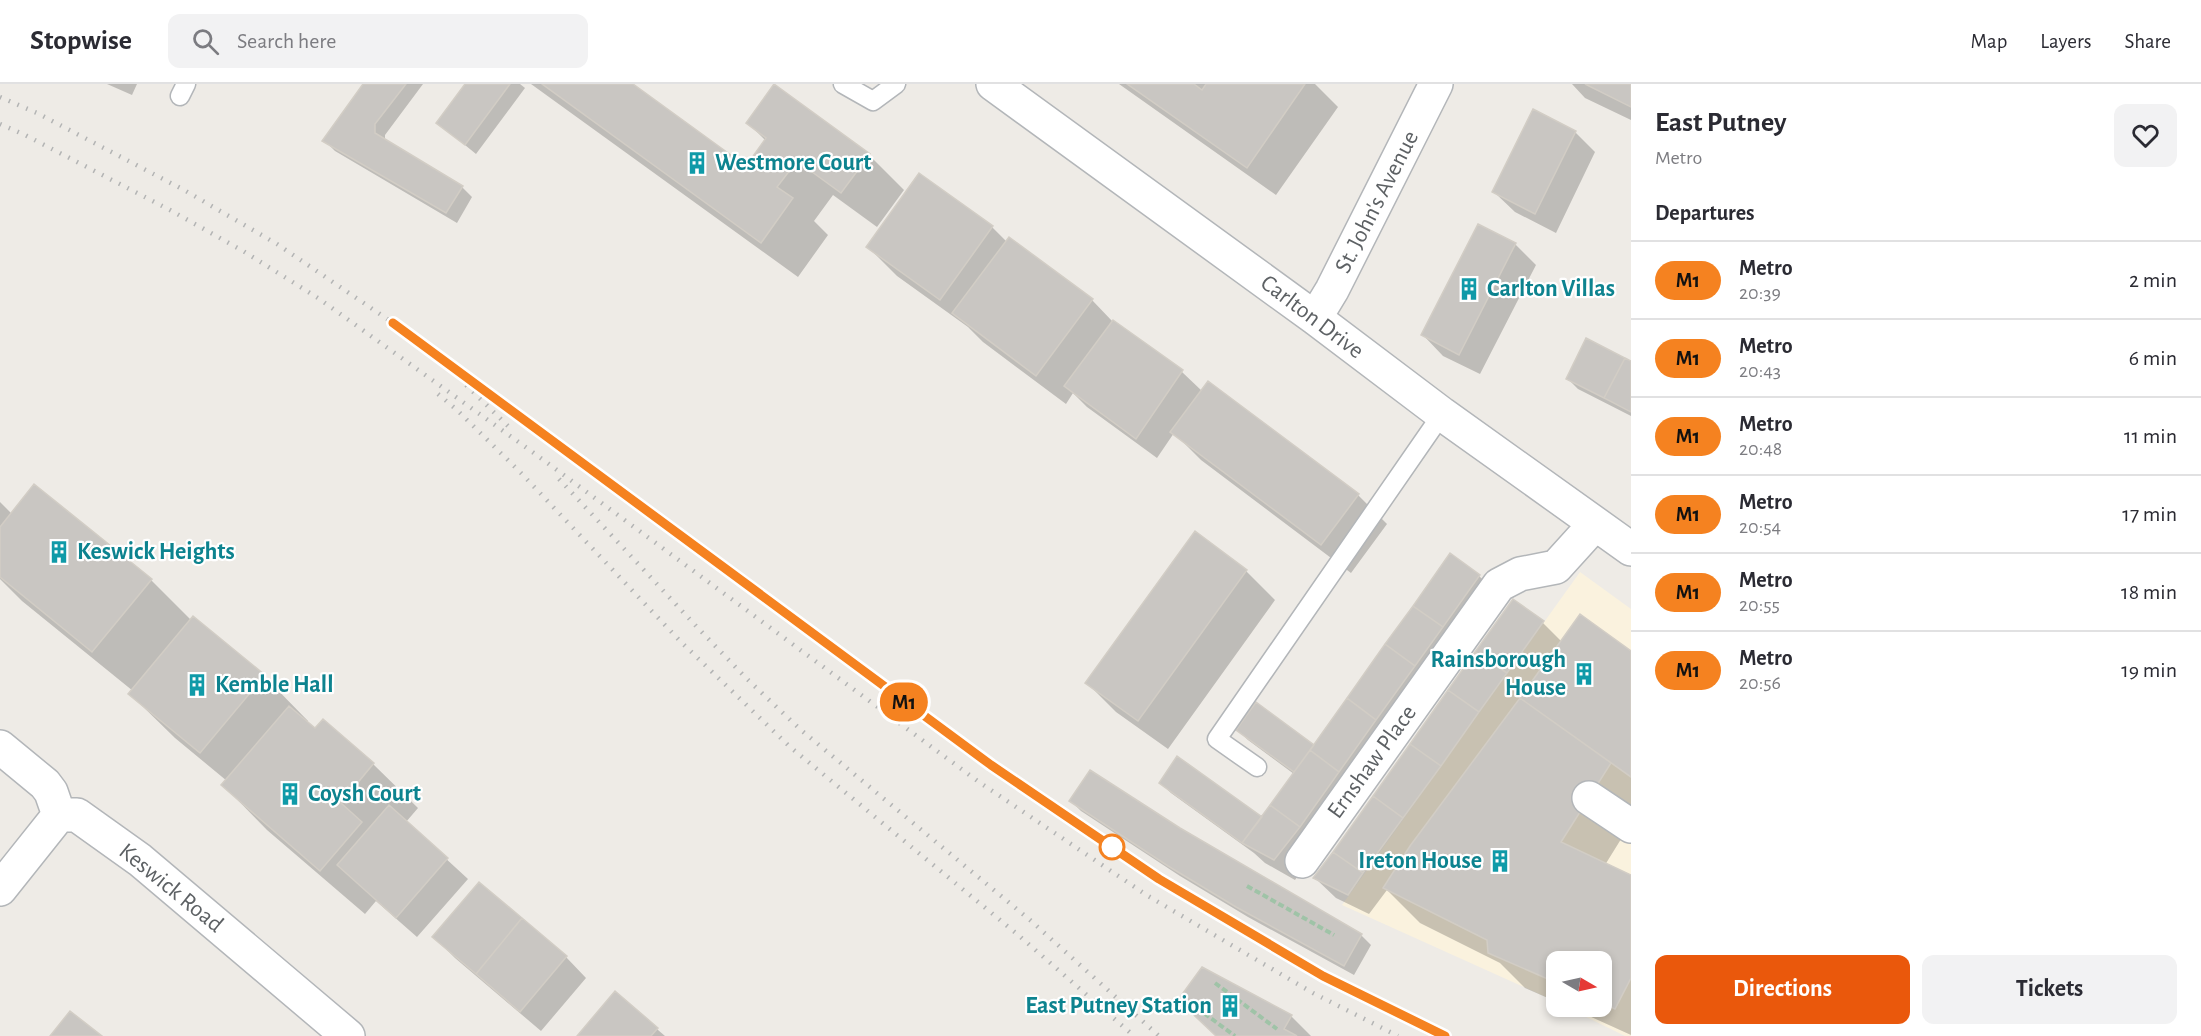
<!DOCTYPE html>
<html lang="en">
<head>
<meta charset="utf-8">
<style>
	:root { --surface:#fff; --page:#f2f2f3; --text:#2b2b33; --muted:#7c7c81; --line:#e1e1e2; --accent:#ea580c }
	body { margin:0; font-family:"Alegreya Sans",sans-serif; background:var(--page); color:var(--text); height:100vh; display:flex; flex-direction:column; font-size:22px; white-space:nowrap }
	* { box-sizing:border-box; margin:0 }
	p { font-size:20px; color:var(--muted) }
	.icon { flex:none; width:33px; height:33px; fill:none; stroke:currentColor; stroke-width:2; stroke-linecap:round; stroke-linejoin:round }
	.map { position:relative; flex:1; overflow:hidden }
	.drawer { display:flex; flex-direction:column; background:var(--surface); width:570px }
	.drawer>* { flex:none }
	.badge { padding:0 12px; border-radius:20px; font-size:21px; line-height:39px }
	.needle { width:39px; rotate:99deg }
	.tools { position:absolute; left:1546px; top:867px; display:grid; gap:12px }
	.tools a { display:grid; place-items:center; width:66px; height:66px; border-radius:12px; background:var(--surface); box-shadow:0 3px 9px #0003; font-size:30px }
	.map>.badge { position:absolute; translate:-50% -50%; box-shadow:0 0 0 3px #fff }
	h2 { padding:0 24px; font-size:22px; line-height:54px }
	.round { display:grid; place-items:center; flex:none; width:63px; height:63px; border-radius:12px; background:var(--page) }
	.headline { display:flex; align-items:center; justify-content:space-between; height:102px; padding:0 24px }
	h1 { font-size:28px; font-weight:700; line-height:45px }
	.primary-button { display:flex; gap:12px; margin-top:auto; padding:12px 24px }
	.primary-button a { flex:1; height:69px; border-radius:12px; background:var(--accent); color:#fff; font-size:24px; font-weight:700; line-height:69px; text-align:center }
	.primary-button a+a { background:var(--page); color:var(--text) }
	ul { padding:0; list-style:none }
	li { display:flex; align-items:center; gap:18px; height:78px; padding:0 24px; border-top:2px solid var(--line) }
	li div { flex:1 }
	li b { display:block; font-size:22px }
	li em { font-style:normal }
	li .badge { min-width:66px; font-weight:700; text-align:center }
	header { display:flex; align-items:center; gap:36px; box-sizing:border-box; height:84px; padding:0 30px; background:var(--surface); border-bottom:2px solid var(--line) }
	header strong { font-size:28px }
	nav { display:flex; gap:33px; margin-inline-start:auto; font-size:21px }
	.search { width:420px; height:54px; background:var(--page); display:flex; align-items:center; gap:15px; box-sizing:border-box; padding:0 21px; border-radius:12px; color:var(--muted); font-size:22px }
	main { display:flex; flex:1; min-height:0 }
	.map>svg:first-child { display:block }
	.commercial { fill:#faf2de }
	.shadow { fill:#0003 }
	.building { fill:#c9c6c2; stroke:#d2cdc5; stroke-width:1.5 }
	.lines { fill:none; stroke-linecap:round; stroke-linejoin:round }
	.lane-casing { stroke:#b3b6b9; stroke-width:21 }
	.street-casing { stroke:#b3b6b9; stroke-width:36 }
	.path { stroke:#9fc3a7; stroke-width:4; stroke-dasharray:6 3; stroke-linecap:butt }
	.lane { stroke:#fff; stroke-width:18 }
	.street { stroke:#fff; stroke-width:33 }
	.rail { stroke:#b3b4b4; stroke-width:4.5; stroke-dasharray:1.5 8; stroke-linecap:butt }
	.line-casing { stroke:#fff; stroke-width:14 }
	.line { stroke:#f58220; stroke-width:9 }
	.stop-dot { fill:#fff; stroke:#f58220; stroke-width:3 }
	.labels { text-anchor:middle; dominant-baseline:central; stroke-width:4.5; stroke-linejoin:round; paint-order:stroke }
	.culture-label { font-size:24px; font-weight:bold; fill:#0d838f; stroke:#fff; text-anchor:start }
	.street-label { font-size:24px; fill:#5d6164; stroke:#fff }
</style>
</head>
<body>
<header>
<strong>Stopwise</strong>
<div class="search"><svg class="icon" aria-label="search" viewBox="0 0 24 24"><circle cx="10" cy="10" r="6"/><path d="M15 15l6 6"/></svg>Search here</div>
<nav><a>Map</a><a>Layers</a><a>Share</a></nav>
</header>
<main>
<div class="map">
<svg width="1631" height="952" viewBox="0 0 1631 952">
	<rect width="100%" height="100%" fill="#eeebe6"/>
	<path class="commercial" d="M1580,488L1631,525V952H1625L1566,923L1602,922V878H1557V918L1342,821Z"/>
	<path class="shadow" d="M107,0H137L132,11Z
		M365,0H423L385,51V57L462,103L472,113L457,139L335,67L324,56Z
		M467,0H520L525,4L476,70L438,39Z
		M531,0H630L746,84L766,57L748,39L869,71L904,106L877,143L833,111L814,137L828,151L798,193Z
		M1119,0H1315L1338,23L1276,111Z
		M1572,0H1631V36L1585,14Z
		M1575,48L1595,68L1556,149L1515,128L1494,108Z
		M992,143L1007,158L1092,216L1113,238L1182,288L1202,307L1358,411L1387,440L1351,489L1201,376L1174,349L1157,374L1087,323L1073,309L1066,320L983,258L968,243L897,192L868,163Z
		M1515,160L1536,181L1480,290L1443,272L1423,251Z
		M1631,279V332L1578,305L1568,295Z
		M0,418L12,430L151,496L191,536L264,592L308,637L306,639L315,646L324,637L373,680L418,724L406,738L468,795L417,853L376,817L365,830L267,746L223,701L227,697L175,654L130,610L133,607L22,517L0,495Z
		M1246,487L1275,516L1168,665L1116,628L1087,599Z
		M1479,492L1500,512L1295,796L1265,779L1254,769L1171,709L1161,699L1262,735L1294,690L1248,656L1238,646L1314,662Z
		M1543,539L1561,557L1631,569V739L1605,781L1631,793V951L1567,922H1602V878H1557V918L1525,904L1500,879L1420,839L1387,806L1369,830L1336,814L1315,794Z
		M1071,717L1179,746L1361,851L1371,861L1354,891L1248,833L1180,792L1081,727Z
		M434,853L566,873L586,894L541,947L455,874Z
		M615,909L665,952H579Z
		M1291,932L1311,952H1217Z"/>
	<path class="building" d="M363,0H406L375,40V49L463,102L446,129L322,57Z
		M465,0H510L465,61L436,39Z
		M542,0H633L746,82L766,54L746,39L774,0L870,70L841,109L797,77L777,103L793,114L761,159Z
		M1127,0H1194L1202,6L1206,0H1305L1247,84Z
		M1585,0H1631V23Z
		M1533,25L1576,47L1535,130L1492,108Z
		M919,89L993,142L940,216L866,163Z
		M1478,140L1516,159L1459,271L1421,251Z
		M1009,153L1093,215L1036,292L952,229Z
		M1113,236L1183,286L1136,355L1064,302Z
		M1586,254L1625,274L1604,314L1566,295Z
		M1625,274L1631,277V328L1604,314Z
		M1208,297L1359,410L1321,461L1170,348Z
		M34,400L152,495L92,568L0,493V443Z
		M1195,447L1247,486L1138,637L1085,599Z
		M1450,469L1480,491L1443,543L1413,522Z
		M1513,515L1544,537L1507,589L1475,568Z
		M1413,522L1443,543L1415,582L1385,560Z
		M1580,530L1631,567V693L1520,614Z
		M193,532L265,591L200,669L128,610Z
		M1385,560L1415,582L1376,636L1347,614Z
		M1475,568L1507,589L1479,628L1448,606Z
		M1448,606L1479,628L1441,682L1410,660Z
		M1347,614L1376,636L1339,688L1310,666Z
		M1520,614L1611,679L1561,758L1631,791V894L1615,925L1602,919V878H1557V899L1488,869L1487,856L1383,804L1410,762Z
		M1256,618L1314,661L1294,688L1236,646Z
		M289,622L315,644L323,635L374,679L341,719L362,738L320,787L221,701Z
		M1410,660L1441,682L1403,734L1373,712Z
		M1310,666L1339,688L1300,743L1270,721Z
		M1177,672L1262,733L1242,759L1159,699Z
		M1090,686L1180,744L1362,850L1344,882L1236,823L1168,782L1069,717Z
		M1373,712L1403,734L1363,789L1333,768Z
		M389,721L448,774L396,834L337,781Z
		M1270,721L1300,743L1274,776L1242,759Z
		M1333,768L1363,789L1348,811L1313,794Z
		M479,798L522,834L476,890L432,853Z
		M522,834L567,872L520,928L476,890Z
		M1202,883L1292,931L1284,945L1297,952H1216L1178,916Z
		M615,907L658,944L651,952H577Z
		M70,927L102,952H50Z"/>
	<g class="lines">
		<g class="lane-casing">
			<path id="lane" d="M843,0L873,17L896,0
				M180,12L186,0
				M1257,683L1217,655L1442,330"/>
		</g>
		<g class="street-casing">
			<path id="street" d="M993,0L1315,234L1442,330L1631,465
				M1315,234L1332,206L1436,0
				M0,663L45,700L51,708L59,731
				M1589,714L1631,742
				M59,731H77L140,776L348,952
				M1302,777L1499,501L1520,490L1556,483L1595,440
				M0,805L59,731"/>
		</g>
		<path class="path" d="M1247,802L1334,851
			M1215,899L1277,945
			M1197,924L1235,952"/>
		<use href="#lane" class="lane"/>
		<use href="#street" class="street"/>
		<path class="rail" d="M0,13L37,29L184,106L277,160L393,239L991,681L1159,795L1323,892L1445,952
			M0,40L25,51L170,126L243,167L318,214L538,372L979,698L1148,812L1313,909L1398,952
			M466,301L509,343
			M438,310L457,326L521,389L681,558L789,662L1017,850L1134,952
			M559,395L697,543L747,595L801,646L1030,836L1159,952"/>
	</g>
	<g class="lines">
		<g class="line-casing">
			<path id="line" d="M393,239L991,681L1159,795L1323,892L1445,952"/>
		</g>
		<use href="#line" class="line"/>
	</g>
	<defs>
		<g id="building-bare" transform="scale(1.8)"><path d="M-4-6H4V6H1V3H-1V6H-4ZM-2.5-4.3h1.7v1.8h-1.7ZM.8-4.3h1.7v1.8H.8ZM-2.5-1h1.7V.8h-1.7ZM.8-1h1.7V.8H.8Z" fill="#0f9aa8" stroke="#fff" stroke-width="2.5" paint-order="stroke"/></g>
	</defs>
	<g fill-rule="evenodd">
		<use href="#building-bare" x="697" y="79"/>
		<use href="#building-bare" x="1469" y="205"/>
		<use href="#building-bare" x="59" y="468"/>
		<use href="#building-bare" x="1584" y="590"/>
		<use href="#building-bare" x="197" y="601"/>
		<use href="#building-bare" x="290" y="710"/>
		<use href="#building-bare" x="1500" y="777"/>
		<use href="#building-bare" x="1230" y="922"/>
	</g>
	<circle class="stop-dot" cx="1112" cy="763" r="12"/>
	<g class="labels">
		<g class="culture-label">
			<text x="715" y="79">Westmore Court</text>
			<text x="1487" y="205">Carlton Villas</text>
			<text x="77" y="468">Keswick Heights</text>
			<text x="1566" y="576" text-anchor="end">Rainsborough<tspan x="1566" dy="28">House</tspan></text>
			<text x="215" y="601">Kemble Hall</text>
			<text x="308" y="710">Coysh Court</text>
			<text x="1482" y="777" text-anchor="end">Ireton House</text>
			<text x="1212" y="922" text-anchor="end">East Putney Station</text>
		</g>
		<g class="street-label">
			<text transform="translate(1377 118) rotate(-63)">St. John's Avenue</text>
			<text transform="translate(1312 233) rotate(37)">Carlton Drive</text>
			<text transform="translate(1372 678) rotate(-54)">Ernshaw Place</text>
			<text transform="translate(171 804) rotate(39)">Keswick Road</text>
		</g>
	</g>
</svg>
<div class="tools">
<a><svg class="needle" viewBox="-14 -14 28 28"><path d="M0-13l5 13h-10z" fill="#e53935"/><path d="M0 13l5-13h-10z" fill="#7c7c81"/></svg></a>
</div>
<b class="badge" style="left:904px;top:618px;background:#f58220;color:#111">M1</b>
</div>
<section class="drawer">
<div class="headline"><div><h1>East Putney</h1><p>Metro</p></div><a class="round"><svg class="icon" aria-label="heart" viewBox="0 0 24 24"><path d="M12 20l-8-8c-3-5 5-10 8-4 3-6 11-1 8 4z"/></svg></a></div>
<h2>Departures</h2>
<ul>
<li><span class="badge" style="background:#f58220;color:#111">M1</span><div><b>Metro</b><p>20:39</p></div><em>2 min</em></li>
<li><span class="badge" style="background:#f58220;color:#111">M1</span><div><b>Metro</b><p>20:43</p></div><em>6 min</em></li>
<li><span class="badge" style="background:#f58220;color:#111">M1</span><div><b>Metro</b><p>20:48</p></div><em>11 min</em></li>
<li><span class="badge" style="background:#f58220;color:#111">M1</span><div><b>Metro</b><p>20:54</p></div><em>17 min</em></li>
<li><span class="badge" style="background:#f58220;color:#111">M1</span><div><b>Metro</b><p>20:55</p></div><em>18 min</em></li>
<li><span class="badge" style="background:#f58220;color:#111">M1</span><div><b>Metro</b><p>20:56</p></div><em>19 min</em></li>
</ul>
<div class="primary-button"><a>Directions</a><a>Tickets</a></div>
</section>
</main>
</body>
</html>
